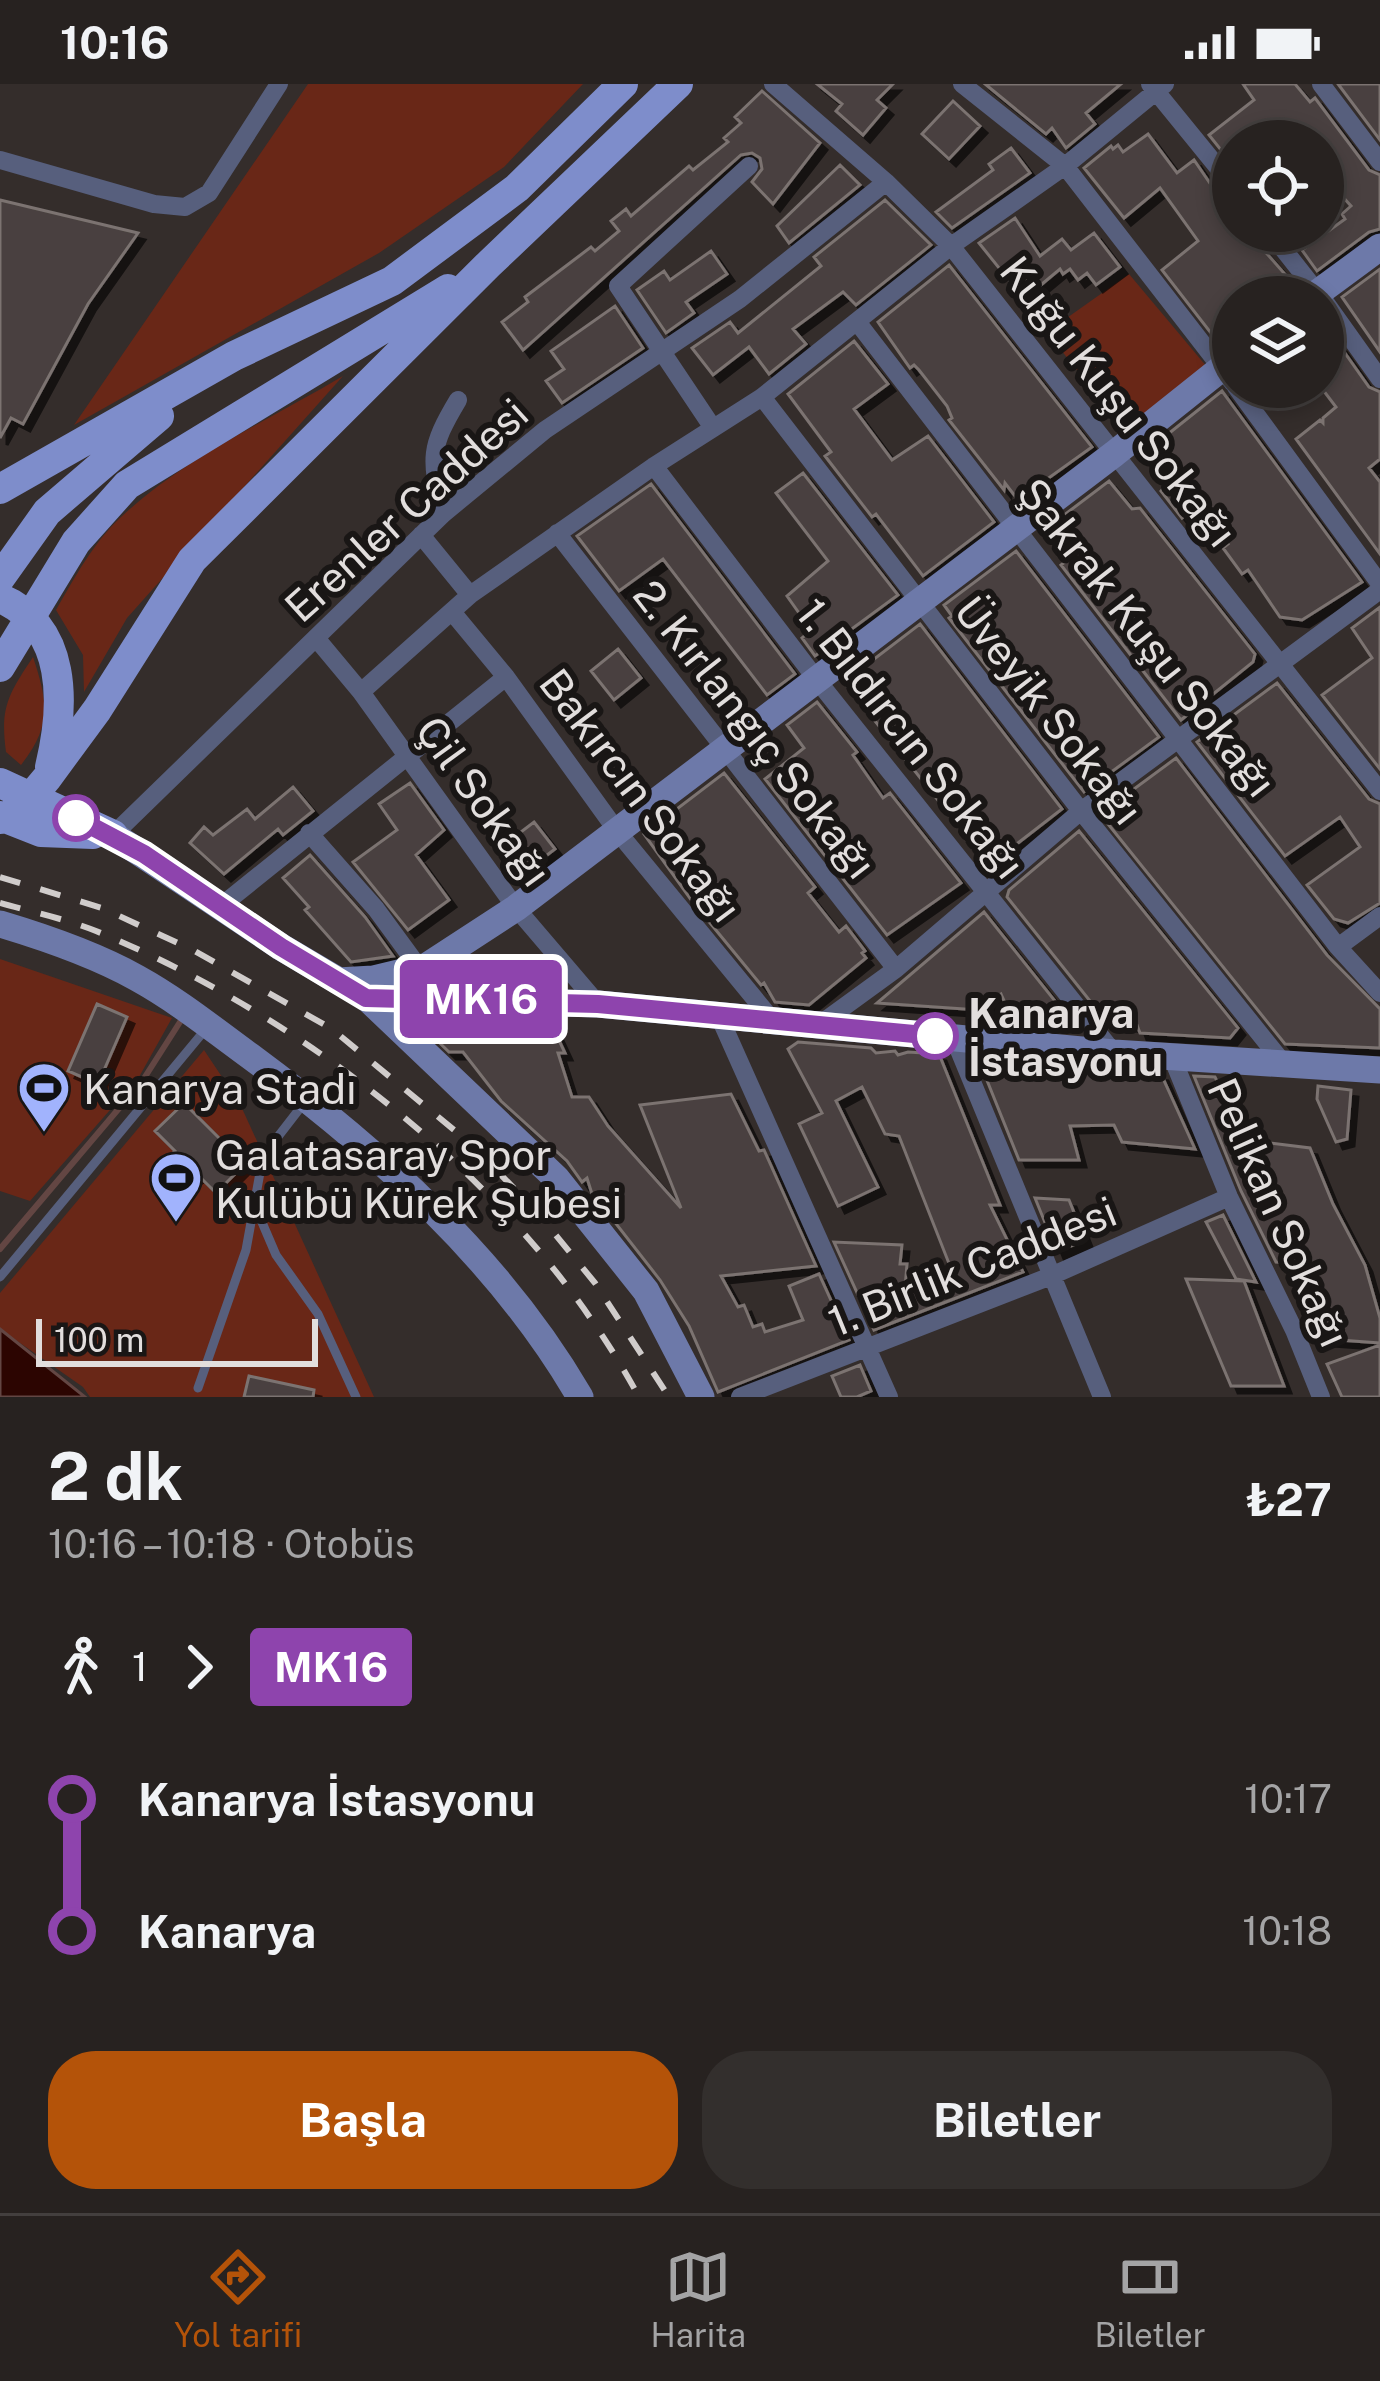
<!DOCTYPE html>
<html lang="tr">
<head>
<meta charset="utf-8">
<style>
	:root { --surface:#272220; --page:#332f2d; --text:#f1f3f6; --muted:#a4a4a5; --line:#433f3e; --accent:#b45309 }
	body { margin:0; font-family:"Public Sans",sans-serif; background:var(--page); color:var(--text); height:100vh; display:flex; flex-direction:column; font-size:45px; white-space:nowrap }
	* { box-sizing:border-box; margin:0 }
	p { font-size:39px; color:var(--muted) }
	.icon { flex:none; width:66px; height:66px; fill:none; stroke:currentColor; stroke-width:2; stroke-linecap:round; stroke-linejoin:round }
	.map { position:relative; height:1313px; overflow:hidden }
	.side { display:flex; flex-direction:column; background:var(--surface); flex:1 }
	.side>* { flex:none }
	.badge { padding:0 24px; border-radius:9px; font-size:42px; line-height:78px }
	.tools { position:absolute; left:1212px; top:36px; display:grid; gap:24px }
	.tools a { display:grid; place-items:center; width:132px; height:132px; border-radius:50%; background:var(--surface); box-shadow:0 6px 18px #0003,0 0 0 3px var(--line); font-size:60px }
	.scale { position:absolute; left:36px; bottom:30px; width:282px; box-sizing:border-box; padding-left:12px; border:6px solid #e2dedd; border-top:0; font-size:33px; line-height:42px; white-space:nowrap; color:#e2dedd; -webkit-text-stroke:9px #191615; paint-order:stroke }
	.map>.badge { position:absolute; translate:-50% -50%; box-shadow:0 0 0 6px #fff }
	.legs { display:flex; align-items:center; gap:18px; height:132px; padding:0 48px; font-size:39px }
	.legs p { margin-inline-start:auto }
	.overview { display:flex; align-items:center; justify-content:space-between; height:204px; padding:0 48px }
	h1 { font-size:66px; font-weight:700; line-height:90px }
	.action { display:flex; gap:24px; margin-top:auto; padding:24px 48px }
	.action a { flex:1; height:138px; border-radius:48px; background:var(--accent); color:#fff; font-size:48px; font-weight:700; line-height:138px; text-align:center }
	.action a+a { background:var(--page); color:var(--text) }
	ul { padding:0 48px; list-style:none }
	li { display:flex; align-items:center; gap:42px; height:132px; font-size:45px }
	li i { display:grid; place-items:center; width:18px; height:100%; margin:0 15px; background:currentColor }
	li i::after { content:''; width:30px; height:30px; margin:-15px; border:9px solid; border-radius:50%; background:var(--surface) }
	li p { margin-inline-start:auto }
	li:first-child i { background:linear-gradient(#0000 50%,currentColor 0) }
	li:last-child i { background:linear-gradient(currentColor 50%,#0000 0) }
	.status { display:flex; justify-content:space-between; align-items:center; height:84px; padding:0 60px; background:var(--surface); direction:ltr }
	.status svg { height:33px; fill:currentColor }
	.dock { display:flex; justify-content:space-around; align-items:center; height:168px; border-top:3px solid var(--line); background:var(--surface); font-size:33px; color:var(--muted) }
	.dock a { display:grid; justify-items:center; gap:6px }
	.dock .active { color:var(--accent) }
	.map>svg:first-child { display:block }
	.green { fill:#692717 }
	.water { fill:#2c0501; stroke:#634643; stroke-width:3 }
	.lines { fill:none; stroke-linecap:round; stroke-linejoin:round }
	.stream { stroke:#634643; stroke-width:6 }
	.building { fill:#49413f; stroke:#7b7371; stroke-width:3; filter:url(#shadow) }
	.lane { stroke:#575f7d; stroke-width:9 }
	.street { stroke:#575f7d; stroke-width:18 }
	.secondary { stroke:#6d79a9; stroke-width:27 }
	.primary { stroke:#7e8dcb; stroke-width:30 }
	.rail { stroke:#d0cccb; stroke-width:6; stroke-dasharray:21 21; stroke-linecap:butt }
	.line-1-casing { stroke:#fff; stroke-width:27 }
	.line-1 { stroke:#8e44ad; stroke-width:18 }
	.stop-1-dot { fill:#fff; stroke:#8e44ad; stroke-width:6 }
	.labels { text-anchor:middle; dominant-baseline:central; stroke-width:12; stroke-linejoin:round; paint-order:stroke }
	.street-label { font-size:42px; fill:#e2dedd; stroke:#191615 }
	.stop-label { font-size:42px; font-weight:bold; fill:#e2dedd; stroke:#191615; text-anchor:start }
	.poi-label { font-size:42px; fill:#e2dedd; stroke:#191615; text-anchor:start }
</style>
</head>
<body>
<div class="status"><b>10:16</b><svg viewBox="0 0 49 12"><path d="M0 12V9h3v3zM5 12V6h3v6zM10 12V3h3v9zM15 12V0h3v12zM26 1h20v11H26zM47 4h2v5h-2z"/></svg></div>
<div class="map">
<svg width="1380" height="1313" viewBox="0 0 1380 1313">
	<defs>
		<filter id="shadow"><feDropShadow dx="7" dy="7" stdDeviation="0" flood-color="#0009"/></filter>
	</defs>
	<rect width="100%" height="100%" fill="#342d2b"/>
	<path class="green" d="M308,0H583L504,83L379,169L74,341Z
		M1129,190L1207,283L1126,349L1047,248Z
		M343,292L127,534L84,608L83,571L56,526C75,493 93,459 121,433C184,374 269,336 343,292Z
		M33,573C48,618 52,642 21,681L6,668C0,623 8,611 33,573Z
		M0,875L172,934L139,993L30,1117L0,1107Z
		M204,966L240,1020L374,1313H90L83,1303L0,1245V1209Z"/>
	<path class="water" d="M0,1245L85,1313H0Z"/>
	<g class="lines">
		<path class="stream" d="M0,1165L143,996L180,938"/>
	</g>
	<path class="building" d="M817,0H893L877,16L886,24L863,51L836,27L842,20Z
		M985,0H1121L1086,29L1095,40L1066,64L1052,44L1046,50Z
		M1243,0H1295L1310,18L1315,14L1369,86L1380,91V145L1369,148L1317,187L1302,166L1345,135L1342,130L1351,122L1323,91V57H1233V81L1209,51L1254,16Z
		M1338,0H1380V56Z
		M762,7L820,59L773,120L752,98L762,85L760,74L752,69L741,71L523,266L502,238L528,218L525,213L591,163L595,167L619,147L611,137L626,125L631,132L689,82L693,86L728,58L724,54L741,39L735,33Z
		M953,17L980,42L949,75L922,50Z
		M1148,50L1177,89L1194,76L1233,133V147H1247L1297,204L1288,213H1233V257L1221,262L1162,186L1198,157L1160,104L1124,134L1084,84L1111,62L1113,65L1118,61L1123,68Z
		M1011,64L1030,89L952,144L936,128L993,86L989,80Z
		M840,81L860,101L789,159L777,142Z
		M0,116L138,149L88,220L23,340L11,334L0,354Z
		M885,116L931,161L856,221L843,208L793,245L806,260L769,290L749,263L713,291L692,264L730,238L738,249L821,182L814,173Z
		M1015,134L1040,172L1062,155L1071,166L1094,149L1120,183L1096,201L1087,189L1078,196L1070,185L1063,190L1060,185L1024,215L979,159Z
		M711,167L727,190L686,218L694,229L666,249L637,206L664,187L670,196Z
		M949,181L1092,363L1018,416L1005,399L1004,406L949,336L952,334L947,322L919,286L914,281L910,284L878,238Z
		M1380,185V268L1342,213Z
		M615,222L643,264L562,319L546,297L564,285L551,267Z
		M1323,238L1369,303L1380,308V375L1369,384L1380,398V470L1296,355L1320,336L1323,339V334L1336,323L1323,306Z
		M854,257L888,300L854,325L892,376L928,352L994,438L923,492L876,430L872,433L825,372L831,368L788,310Z
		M1222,307L1362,498L1302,536L1280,533L1248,486L1242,490L1223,464L1228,460L1198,421L1182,434L1161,407L1166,401L1143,370Z
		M803,389L898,511L815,572L802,554L811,546L787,512L828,477L776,409Z
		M1109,397L1132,425L1140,424L1255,570L1253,578L1181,636L1061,481L1070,474L1047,444Z
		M651,400L795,590L767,611L663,475L619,507L577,452Z
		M1016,467L1159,653L1084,708L949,534L952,532L944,521Z
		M1380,523V685L1322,611L1372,574L1352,544Z
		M920,540L1062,725L987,783L967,757L972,754L944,718L941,720L844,598Z
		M618,565L641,594L614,616L591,587Z
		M1277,599L1369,715L1380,720V819L1348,839L1334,835L1307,801L1360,763L1340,733L1285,772L1197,658Z
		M817,618L857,668L853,671L883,714L890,709L961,799L887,851L765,695L804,664L787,641Z
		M1176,674L1327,871L1380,925V964L1285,960L1100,730Z
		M724,689L815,803L808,809L839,848L846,842L865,867L862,869L866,874L809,921L775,918L764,899L761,901L692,817L644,750Z
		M410,699L444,746L416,771L449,816L408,846L353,778L397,746L379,720Z
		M293,703L313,727L283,751L278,745L224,790L190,759L204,743L213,751L247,725L255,735Z
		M534,738L555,765L521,791L500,764Z
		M1079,747L1238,944L1230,954L1140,949L1137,941L1106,937L1007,813L1009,806Z
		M310,771L365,833L393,872L351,878L305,826L309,823L283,794Z
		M984,828L1059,922L1069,940L1012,934L1001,910L979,926L877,919Z
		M97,920L127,933L98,1000L68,987Z
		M412,932L550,937L565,969H558L572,1013H589L608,1042L681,1124L640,1021L731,1010L759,1067L764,1066L816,1182L721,1192L738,1223L744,1221L753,1243L762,1240L765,1248L803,1236L789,1202L819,1190L849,1256L718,1308L689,1242L660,1196L599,1118L598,1110H592L587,1094L582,1098L567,1077L501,1017L463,968H449Z
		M798,958L871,964L876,969L895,967L898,971L908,968L939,970L1000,1121H990L1023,1188L874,1246L834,1158L902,1161L900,1180H907L905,1204L948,1205L938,1186L950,1182L899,1052L885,1050L862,1003L836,1017L878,1103L838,1122L799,1040L822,1029L788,965Z
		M978,974L1161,990L1195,1065L1122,1058L1114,1041L1070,1042L1079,1076H1019Z
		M1194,992L1215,993L1246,1056L1310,1064L1333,1120L1365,1181L1380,1234V1259L1313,1254L1288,1179L1276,1178L1241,1107Z
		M1318,1002L1351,1006L1347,1055L1336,1058L1317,1015Z
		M184,1019L245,1080L216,1109L197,1090L192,1095L170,1072L175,1067L155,1047Z
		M1035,1114L1069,1116L1085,1156L1057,1168Z
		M1223,1131L1256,1198L1236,1195L1206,1138Z
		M1186,1195L1244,1197L1284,1302H1231Z
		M1380,1261V1313H1342L1327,1280Z
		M860,1281L871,1307L857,1313H841L832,1292Z
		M249,1292L314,1306L313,1313H244Z"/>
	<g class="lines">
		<path class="lane" d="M255,1122L276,1171L318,1230L356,1313
			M0,1193L205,946
			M198,1304L246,1166L263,1072L304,1019"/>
		<path class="street" d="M773,0L886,98L951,162L1380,707
			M962,0L1065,82L1233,299
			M1150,0L1233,102
			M1321,0L1380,78
			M0,76L154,120L185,123L209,109L279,0
			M1269,147L1321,213
			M1323,215L1380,295
			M858,239L1338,863L1380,909
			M1236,303L1380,500
			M762,313L1081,727L1284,980
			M713,344L618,202L749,82
			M654,382L817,596L1114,969
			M443,430C431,374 428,366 458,316
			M557,449L896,885
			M421,451L470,511
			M453,529L506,593L617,747L773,937
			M316,554L361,608L516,824L598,920
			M361,608L470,511L654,382L762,313L951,162L1065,82L1165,0
			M309,749L376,825L420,885
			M113,751L443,430L545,346L740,215L886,98
			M221,822L506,593
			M1338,863L1380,832
			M719,932L889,1313
			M819,941L896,885L1081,727L1380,506
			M954,954L1102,1313
			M1172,973L1229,1113L1294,1246L1321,1313
			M740,1313L1051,1192L1229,1113"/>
		<path class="secondary" d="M1312,213L1380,163
			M113,751L281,863L366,913L556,1094L646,1207L701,1313
			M0,840C47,854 94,870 137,894C177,916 213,945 250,972C377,1066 500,1175 580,1313
			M338,897L373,895L427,882L516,824L1114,370L1233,275
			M366,913L598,920L1114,969L1380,986"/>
		<path class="primary" d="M0,405L234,272L392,197L517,104L623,0
			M0,494L47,428L159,332
			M0,514C68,543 65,621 50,683
			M0,583L76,458L127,401L448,205
			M0,699L113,751
			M0,732L41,748L93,750
			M0,735L21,725L47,694L97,626L192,476L489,180L678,0"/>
		<path class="rail" d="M0,793L102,824L193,866L332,945L471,1060L536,1127L595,1199L669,1313
			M0,819C32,828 66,835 96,847C312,936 527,1105 639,1313"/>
	</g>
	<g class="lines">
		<g class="line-1-casing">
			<path id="line-1" d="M76,734L144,770L281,863L366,914L598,920L935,952"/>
		</g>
		<use href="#line-1" class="line-1"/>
	</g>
	<defs>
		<g id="stadium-pin" transform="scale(2.7)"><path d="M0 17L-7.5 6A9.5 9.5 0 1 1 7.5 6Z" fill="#a1b3fd" stroke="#191615"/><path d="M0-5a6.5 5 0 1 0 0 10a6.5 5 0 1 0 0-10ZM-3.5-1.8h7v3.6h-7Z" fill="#111"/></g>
	</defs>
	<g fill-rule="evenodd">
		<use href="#stadium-pin" x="44" y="1004"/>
		<use href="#stadium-pin" x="176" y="1094"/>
	</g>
	<g class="stop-1-dot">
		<circle cx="76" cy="734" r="21"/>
		<circle cx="935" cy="952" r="21"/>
	</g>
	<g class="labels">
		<g class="street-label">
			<text transform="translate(1119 317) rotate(52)">Kuğu Kuşu Sokağı</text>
			<text transform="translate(406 426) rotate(-42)">Erenler Caddesi</text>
			<text transform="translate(1147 553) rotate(52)">Şakrak Kuşu Sokağı</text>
			<text transform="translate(1049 626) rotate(52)">Üveyik Sokağı</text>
			<text transform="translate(755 645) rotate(52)">2. Kırlangıç Sokağı</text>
			<text transform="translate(911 654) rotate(52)">1. Bıldırcın Sokağı</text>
			<text transform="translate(641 711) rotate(53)">Bakırcın Sokağı</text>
			<text transform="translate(484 717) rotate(54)">Çil Sokağı</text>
			<text transform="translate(1279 1128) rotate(66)">Pelikan Sokağı</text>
			<text transform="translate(972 1182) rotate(-22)">1. Birlik Caddesi</text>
		</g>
		<g class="stop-label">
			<text x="968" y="928">Kanarya<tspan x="968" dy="48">İstasyonu</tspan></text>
		</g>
		<g class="poi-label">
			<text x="83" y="1004">Kanarya Stadı</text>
			<text x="215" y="1070">Galatasaray Spor<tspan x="215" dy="48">Kulübü Kürek Şubesi</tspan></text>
		</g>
	</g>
</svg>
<div class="tools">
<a><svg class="icon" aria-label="locate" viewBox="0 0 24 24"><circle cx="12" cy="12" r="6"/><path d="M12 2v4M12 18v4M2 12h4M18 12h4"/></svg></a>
<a><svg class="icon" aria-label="layers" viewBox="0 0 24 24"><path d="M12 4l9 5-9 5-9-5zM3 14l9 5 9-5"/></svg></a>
</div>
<div class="scale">100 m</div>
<b class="badge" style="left:481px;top:915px;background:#8e44ad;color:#fff">MK16</b>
</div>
<section class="side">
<div class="overview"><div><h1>2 dk</h1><p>10:16 – 10:18 · Otobüs</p></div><b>₺27</b></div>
<div class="legs"><svg class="icon" aria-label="walk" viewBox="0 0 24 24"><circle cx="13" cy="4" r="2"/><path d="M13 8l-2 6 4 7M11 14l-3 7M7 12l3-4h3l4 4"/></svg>1<svg class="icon" aria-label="forward" viewBox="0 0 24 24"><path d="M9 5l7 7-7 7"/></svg><b class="badge" style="background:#8e44ad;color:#fff">MK16</b></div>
<ul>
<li><i style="color:#8e44ad"></i><b>Kanarya İstasyonu</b><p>10:17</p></li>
<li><i style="color:#8e44ad"></i><b>Kanarya</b><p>10:18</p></li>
</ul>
<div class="action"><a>Başla</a><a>Biletler</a></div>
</section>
<nav class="dock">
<a class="active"><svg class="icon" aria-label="directions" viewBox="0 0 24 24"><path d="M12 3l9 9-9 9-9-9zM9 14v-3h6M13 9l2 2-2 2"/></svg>Yol tarifi</a>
<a><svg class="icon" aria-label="map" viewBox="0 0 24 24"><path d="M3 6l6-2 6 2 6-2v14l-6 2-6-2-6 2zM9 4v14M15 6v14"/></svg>Harita</a>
<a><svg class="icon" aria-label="tickets" viewBox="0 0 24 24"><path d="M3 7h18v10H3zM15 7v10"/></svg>Biletler</a>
</nav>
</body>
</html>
